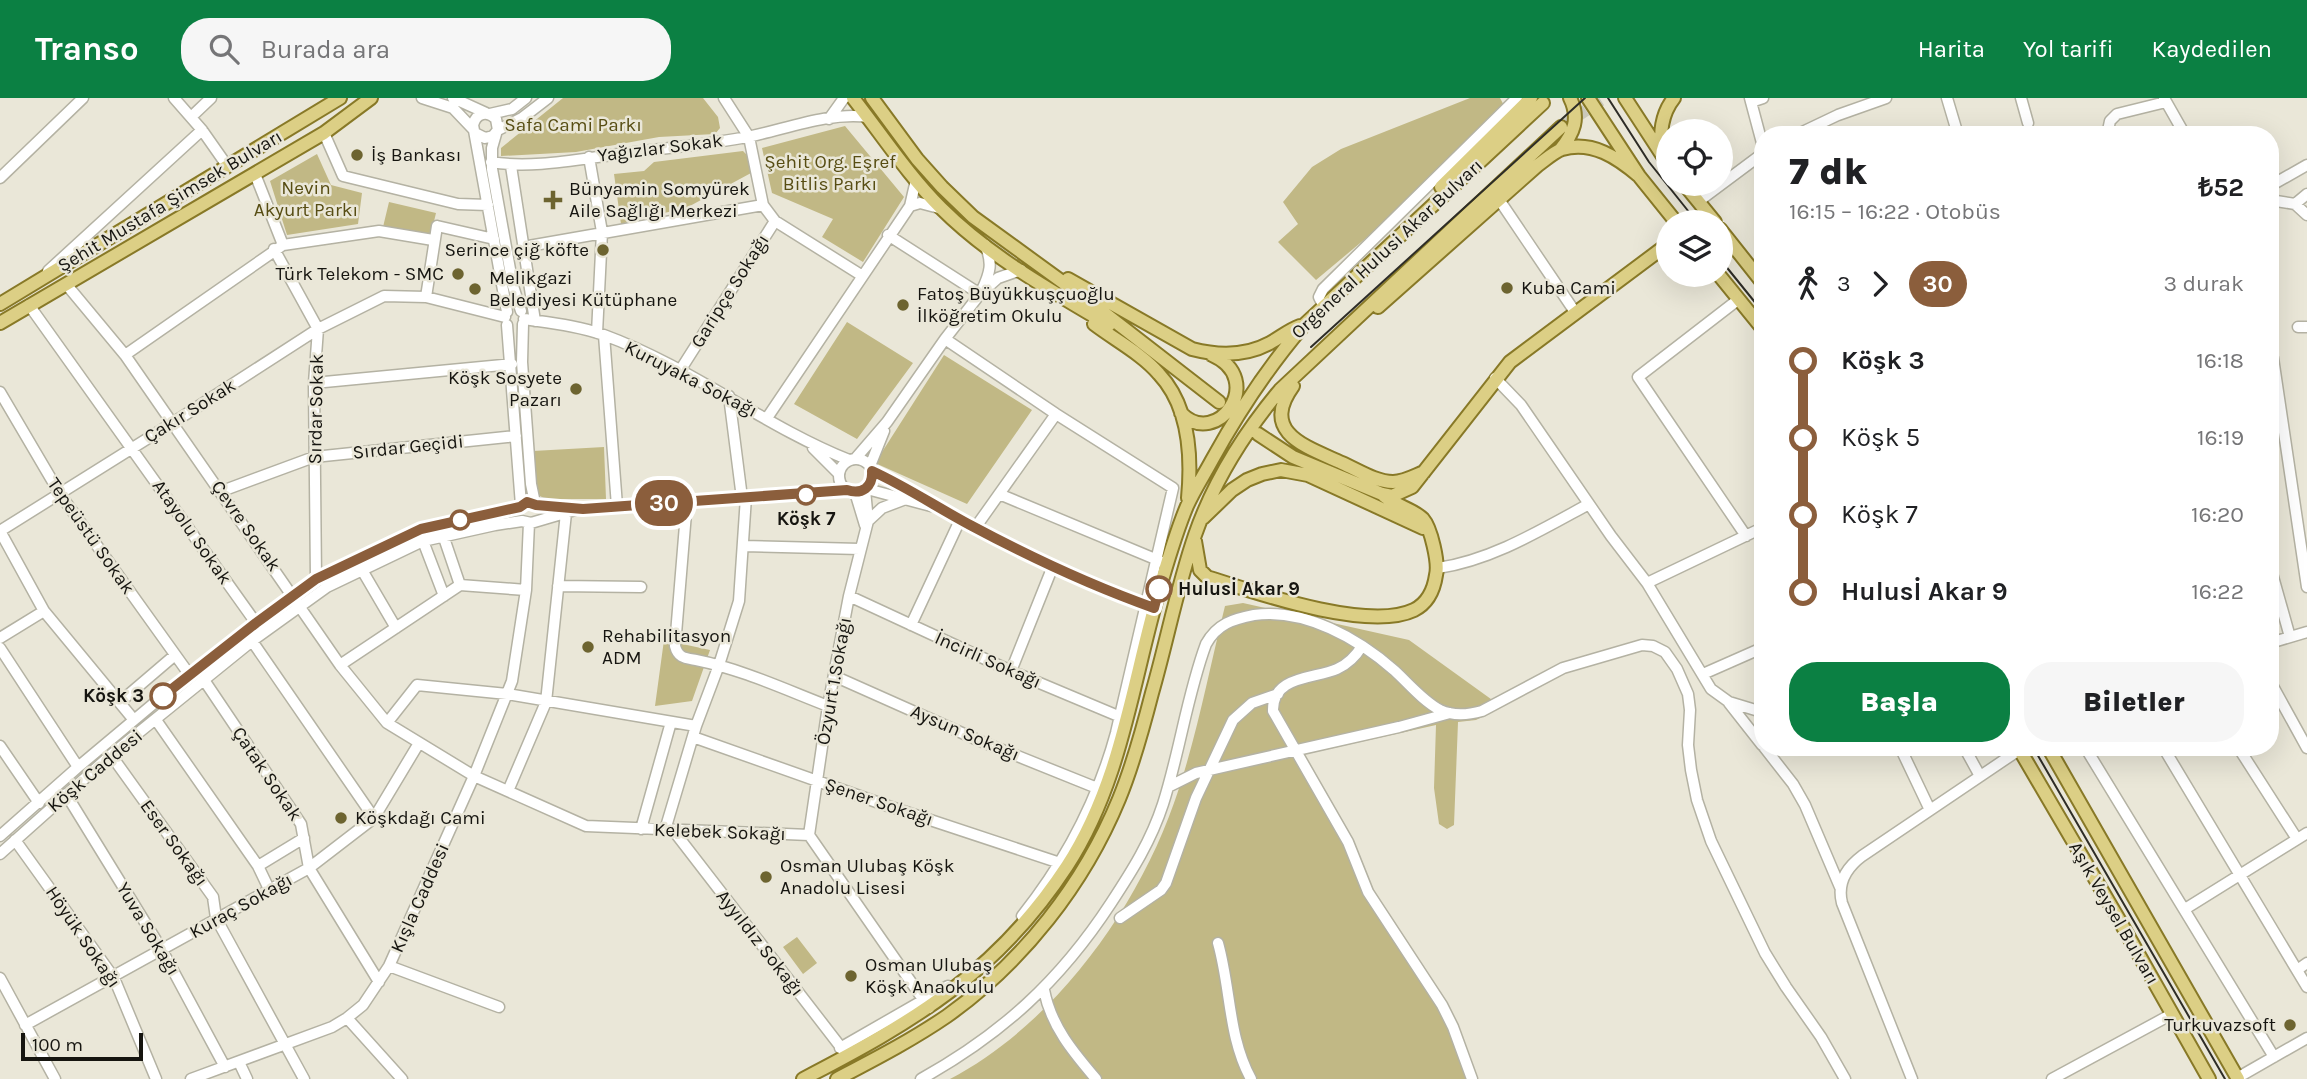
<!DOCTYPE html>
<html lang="tr">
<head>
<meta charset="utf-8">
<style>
	:root { --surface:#fff; --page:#f6f6f6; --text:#202124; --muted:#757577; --accent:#0b8043 }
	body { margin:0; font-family:Karla,sans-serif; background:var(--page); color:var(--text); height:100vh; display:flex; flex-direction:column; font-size:26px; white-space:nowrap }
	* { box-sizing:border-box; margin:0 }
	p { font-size:23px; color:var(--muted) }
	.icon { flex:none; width:38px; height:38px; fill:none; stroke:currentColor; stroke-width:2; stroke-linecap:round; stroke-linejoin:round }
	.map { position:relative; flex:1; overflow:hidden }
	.drawer { position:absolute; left:1754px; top:28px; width:525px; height:630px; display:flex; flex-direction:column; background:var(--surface); border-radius:28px; box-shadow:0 7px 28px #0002 }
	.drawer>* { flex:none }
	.badge { padding:0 14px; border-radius:23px; font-size:24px; line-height:46px }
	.fabs { position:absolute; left:1656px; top:21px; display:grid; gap:14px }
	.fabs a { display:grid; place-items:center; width:77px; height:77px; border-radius:50%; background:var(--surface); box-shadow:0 7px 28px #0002; font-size:35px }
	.scale { position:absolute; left:21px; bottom:18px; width:122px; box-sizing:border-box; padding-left:7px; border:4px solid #161510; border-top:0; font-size:19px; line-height:24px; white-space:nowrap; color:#161510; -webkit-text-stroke:5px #eae7d8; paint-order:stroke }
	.map>.badge { position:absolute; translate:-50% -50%; box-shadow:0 0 0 4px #fff }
	.legs { display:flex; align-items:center; gap:10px; height:77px; padding:0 35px; font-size:23px }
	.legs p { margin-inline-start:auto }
	.summary { display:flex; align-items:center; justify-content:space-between; height:119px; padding:0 35px }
	h1 { font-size:38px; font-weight:800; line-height:52px }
	.button { display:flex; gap:14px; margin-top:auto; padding:14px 35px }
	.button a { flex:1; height:80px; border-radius:28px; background:var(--accent); color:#fff; font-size:28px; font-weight:800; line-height:80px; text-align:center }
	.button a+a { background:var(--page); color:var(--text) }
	ul { padding:0 35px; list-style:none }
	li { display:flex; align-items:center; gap:24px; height:77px; font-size:26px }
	li i { display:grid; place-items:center; width:10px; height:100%; margin:0 9px; background:currentColor }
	li i::after { content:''; width:18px; height:18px; margin:-9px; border:5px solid; border-radius:50%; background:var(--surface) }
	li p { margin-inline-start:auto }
	li:first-child i { background:linear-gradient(#0000 50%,currentColor 0) }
	li:last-child i { background:linear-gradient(currentColor 50%,#0000 0) }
	header { display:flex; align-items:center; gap:42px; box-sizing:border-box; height:98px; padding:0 35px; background:var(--accent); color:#fff }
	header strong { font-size:33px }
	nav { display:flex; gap:38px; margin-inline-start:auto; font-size:24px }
	.search { width:490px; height:63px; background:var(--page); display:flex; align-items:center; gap:18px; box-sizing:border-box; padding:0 24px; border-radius:28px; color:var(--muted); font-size:26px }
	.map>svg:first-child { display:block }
	.green { fill:#c1b885 }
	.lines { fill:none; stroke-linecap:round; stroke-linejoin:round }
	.major-tunnel { stroke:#cac8ba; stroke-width:12; stroke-dasharray:12 6; stroke-linecap:butt }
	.minor-casing { stroke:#b4b2a3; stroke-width:13 }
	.major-casing { stroke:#887927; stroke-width:16 }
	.minor { stroke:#fff; stroke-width:10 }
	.major { stroke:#dccf85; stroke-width:12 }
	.tram { stroke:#2e2d27; stroke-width:2 }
	.line-1-casing { stroke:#fff; stroke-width:16 }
	.line-1 { stroke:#8b5e3c; stroke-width:10 }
	.poi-dot { fill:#6d6430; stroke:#eae7d8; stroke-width:2.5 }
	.stop-1-dot { fill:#fff; stroke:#8b5e3c; stroke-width:3.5 }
	.labels { text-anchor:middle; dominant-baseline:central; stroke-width:5; stroke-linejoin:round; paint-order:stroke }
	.park-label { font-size:19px; fill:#574d13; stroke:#eae7d8 }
	.street-label { font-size:19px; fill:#161510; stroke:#eae7d8 }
	.poi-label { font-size:19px; fill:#161510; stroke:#eae7d8; text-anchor:start }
	.stop-label { font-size:19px; font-weight:bold; fill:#161510; stroke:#eae7d8 }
</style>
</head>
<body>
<header>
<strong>Transo</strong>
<div class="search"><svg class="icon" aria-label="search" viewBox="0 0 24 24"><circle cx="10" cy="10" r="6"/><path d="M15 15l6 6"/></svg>Burada ara</div>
<nav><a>Harita</a><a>Yol tarifi</a><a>Kaydedilen</a></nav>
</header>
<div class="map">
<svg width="2307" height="981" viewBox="0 0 2307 981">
	<rect width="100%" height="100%" fill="#eae7d8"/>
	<path class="green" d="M563,0H703L718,19L720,30L715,36L659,39L576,54L501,58V50Z
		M1470,0H1500L1508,15L1439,79L1316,182L1278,144L1298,126L1283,104L1312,69L1341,51Z
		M845,28L904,99L863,164L822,139L833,121L772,95L762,50Z
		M743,53L753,63L751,75L688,109L621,126L614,76L644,73L654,64Z
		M317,56L331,87L362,95L358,126L287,137L270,83Z
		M389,104L436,115L430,140L383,129Z
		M847,224L913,265L857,341L794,306Z
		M944,257L1032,312L967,406L875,365Z
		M604,349L606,401H545L537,396L533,353Z
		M1243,505L1409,542L1502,609L1476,622L1458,624L1454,727L1447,731L1439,726L1434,690L1436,627L1302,657C1358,766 1419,873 1476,981H950C1053,927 1136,813 1174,705C1196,643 1209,572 1225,508Z
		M664,542L710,552L692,603L655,608Z
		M797,839L817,865L803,876L783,849Z"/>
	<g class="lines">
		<path class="major-tunnel" d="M1561,29L1604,0"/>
		<g class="minor-casing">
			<path id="minor" d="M174,0L202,32L228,69
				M422,0L453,10L473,31
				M453,0L486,15
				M1750,0L1762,45
				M1947,0L1958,37
				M2021,0L2028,25
				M2164,0L2185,37
				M1751,4L1763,0
				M490,16L512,11L526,0
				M191,19L211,0
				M829,21L844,0
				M498,32L522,20L548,0
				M324,35L343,78L458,106L488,107
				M475,35L485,40L493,38L498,32L496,21C487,12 476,15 473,27L507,214
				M496,36L492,50V71L513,188L521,213
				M1796,37L1838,17L1886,0
				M2107,37L2110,23L2117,16L2166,4
				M589,59L602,134L597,235
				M491,64C532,71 578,61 619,56C663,50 709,47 752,38C789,30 830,14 868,19
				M511,68L535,223
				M255,76L283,147
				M0,80L83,0
				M2270,88L2307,67
				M2270,102L2295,106L2307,117
				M1500,103L1575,214
				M1699,103L1762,56
				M2295,106L2307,96
				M910,108L920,105L939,110
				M775,123L861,177
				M888,137L980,196
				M523,149L763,107
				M274,151L318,231L314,285L316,481
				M48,173L202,32
				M66,186L125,257L340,567L387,625L474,678L586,728L809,737L929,910
				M982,192C990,175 993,165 985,147
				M426,199L437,128L494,141
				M1739,201L1638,279L1746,438
				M29,207L256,525
				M1324,209L1319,199L1323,191L1517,0
				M524,221C551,225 579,228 604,237C691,269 764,328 849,362
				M523,226L522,264L531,386L535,405
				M507,227L521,407
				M2298,229H2307
				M604,237L617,408
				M945,241L1056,316L1173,390L1116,635C1098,701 1065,764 1022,818
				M125,257L283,147L379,133L433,142
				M2270,261L2273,260L2307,489
				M681,271L775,123L763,107L749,39L724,0
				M1495,280L1521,307L1611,438L1647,485L1711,591L1729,604L1762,614
				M314,285L512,266
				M0,294L60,396L189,576
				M729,298L742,400
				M767,320L910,108L916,82
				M813,350L839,376
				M855,361L887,324L945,241L980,196L998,180L1021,172
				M839 378a17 17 0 1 1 34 0a17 17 0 1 1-34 0Z
				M870,368L884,333
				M872,373C907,390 938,410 971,428C1027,458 1088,487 1148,508
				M867,391L931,408
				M222,393L314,359L516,338
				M855,394L865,427
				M999,396L1160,463
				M687,403L675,548C678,560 685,560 696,562C741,571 784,591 828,608
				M868,423L882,410L903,402
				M975,430L1056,316
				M443,437L460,487
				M423,443L444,498
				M743,448L860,451
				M2270,468L2290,539
				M1438,470C1492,462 1541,432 1589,406
				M362,472L396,530
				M1647,485L1762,430
				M558,488L641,489
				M849,498L1011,573L1123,620
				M911,527L960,422
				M0,540L44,513
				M252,543L374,720
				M2270,545L2307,534
				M1362,548C1356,558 1348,566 1337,571C1315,581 1272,577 1273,613L1348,744L1368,794L1442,907L1453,929L1472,981
				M0,550L78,669
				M340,567L460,487L526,492
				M1011,573L1053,468
				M1703,576L1762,550
				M834,578L980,643L1097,690
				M204,582L301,726L309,770L379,884
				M2270,583L2307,650
				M120,604L175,557
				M1729,605L1762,647
				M134,622L44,513L0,433L174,324L318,231L384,198L426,199L505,219
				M156,622L258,768L269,791
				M387,625L417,587L507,596L696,628
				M693,639L885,707L1063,766
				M0,648L39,705
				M1764,649L1793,686L1805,707L1840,789
				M1900,649L1930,712
				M1964,649L1980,678
				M2085,649L2274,959
				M2163,649L2307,889
				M2238,649L2297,741
				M111,657L213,799L216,820L304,981
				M1168,689L1196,675L1399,629L1450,615
				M508,693L546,604L566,415
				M66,696L162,852L225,969
				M641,731L671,624
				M665,732L696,628L719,567L739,503L746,399
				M673,732L843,952
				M809,737L828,608L849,498L868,423L865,392
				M0,738L78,669L189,576L316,481L421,431L520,409L527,404L583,411L847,392
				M15,742L114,880L156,981
				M0,756L111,657L252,543L327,489L423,443L495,427L522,423L531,425L575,412
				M258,768L304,740
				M2185,811L2307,735
				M1120,820L1161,792L1166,785L1196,700L1233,622L1252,605L1278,596
				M1218,845C1231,891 1228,939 1251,981
				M389,868L499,909
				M2297,872L2307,865
				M0,880L55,981
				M1044,892C1051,928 1073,954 1096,981
				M347,920L402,981
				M25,927L309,770L374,720L419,645
				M840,950L948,888
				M239,964L247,981
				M2237,980L2307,940
				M191,981L332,929L347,920L363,907L389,868L474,678L512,583L526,492L529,425
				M921,981C1002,936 1060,883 1111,805C1132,773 1151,743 1163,706C1180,653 1187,597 1206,546C1217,526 1233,521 1254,517C1305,510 1359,541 1395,573C1409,586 1423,603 1440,612C1453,618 1468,617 1482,613L1563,570L1642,547L1653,548L1665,554L1677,571L1688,596L1690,612L1688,647L1691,672L1697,702L1711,743L1765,855L1786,889L1821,939L1845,981
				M1912,981L1842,805C1837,785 1846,770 1862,758L2019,652
				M2052,981L2172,916"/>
		</g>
		<g class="major-casing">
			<path id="major" d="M853,0C882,37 908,77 941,110C989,158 1051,193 1109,227
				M872,0L917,61L942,89L973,119L1090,204L1219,304
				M1588,0L1639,78L1676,124
				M1625,0L1668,66
				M1560,52C1574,35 1580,20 1570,0
				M1664,55C1658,37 1662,15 1674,0
				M1684,86L1715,124
				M1441,89L1531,0
				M1720,131L1762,184
				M1719,177L1762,230
				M1068,181L1192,251C1219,258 1246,258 1270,245C1281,239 1289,232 1300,228
				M0,206L340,0
				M1378,209L1538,67C1545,62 1554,54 1562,51C1592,42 1618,60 1639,78
				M0,225L324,35L371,0
				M1094,226C1115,242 1142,256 1159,276C1189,308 1192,358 1188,400
				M1293,288C1259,335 1307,349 1342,365C1358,372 1376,384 1393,384C1404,384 1414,378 1424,374
				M1181,315C1217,352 1267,281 1212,257
				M1258,336L1293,359L1382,396L1392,398L1412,389L1510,264L1668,146
				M1203,420L1232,392L1247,382L1262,376L1281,372L1308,377L1423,430
				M1195,443L1200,472L1207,479C1254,494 1368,534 1414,512C1428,505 1434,491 1436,477C1439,465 1431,430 1423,421C1412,410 1394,408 1382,396
				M2018,649L2118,820L2209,981
				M2048,649L2238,981
				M803,981C913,924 997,875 1067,768C1122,683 1132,584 1160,489C1168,462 1176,434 1187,408C1194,392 1204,377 1212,362C1239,313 1268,269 1304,227L1543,5
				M837,981C875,961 912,942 947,918C1023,864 1084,786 1119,701C1133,667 1143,630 1152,595C1167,543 1177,489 1195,437C1213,385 1245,334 1280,292L1561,29"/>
		</g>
		<use href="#minor" class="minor"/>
		<use href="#major" class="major"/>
		<path class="tram" d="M1608,0L1649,64L1697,124
			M1720,161L1762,213
			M1311,249L1585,0
			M2033,649L2225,981"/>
	</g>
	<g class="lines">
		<g class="line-1-casing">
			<path id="line-1" d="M163,598L256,525L316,481L421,431L520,409L527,404L536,407L583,411L847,392C862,397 873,389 872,373C907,389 938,410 972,428C1030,459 1092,488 1154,510L1159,491"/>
		</g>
		<use href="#line-1" class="line-1"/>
	</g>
	<g class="poi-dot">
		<circle cx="357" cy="57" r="7"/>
		<path d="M549.5 91.5h7v7h7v7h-7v7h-7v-7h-7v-7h7z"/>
		<circle cx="603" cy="152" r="7"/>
		<circle cx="458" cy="176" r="7"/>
		<circle cx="1507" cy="190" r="7"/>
		<circle cx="475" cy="191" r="7"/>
		<circle cx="903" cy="207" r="7"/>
		<circle cx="576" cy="291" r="7"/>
		<circle cx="588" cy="549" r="7"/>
		<circle cx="341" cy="720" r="7"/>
		<circle cx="766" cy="779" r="7"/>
		<circle cx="851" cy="878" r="7"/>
		<circle cx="2290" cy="927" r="7"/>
	</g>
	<g class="stop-1-dot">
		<circle cx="806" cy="397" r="9"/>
		<circle cx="460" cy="422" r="9"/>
		<circle cx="1159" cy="491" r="12"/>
		<circle cx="163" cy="598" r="12"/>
	</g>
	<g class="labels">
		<g class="park-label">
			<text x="573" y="27">Safa Cami Parkı</text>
			<text x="830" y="64">Şehit Org. Eşref<tspan x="830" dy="22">Bitlis Parkı</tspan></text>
			<text x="306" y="90">Nevin<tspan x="306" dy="22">Akyurt Parkı</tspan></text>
		</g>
		<g class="street-label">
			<text transform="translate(660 50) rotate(-7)">Yağızlar Sokak</text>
			<text transform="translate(170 103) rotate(-31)">Şehit Mustafa Şimsek Bulvarı</text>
			<text transform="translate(1387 151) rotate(-43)">Orgeneral Hulusi Akar Bulvarı</text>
			<text transform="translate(730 193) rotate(-58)">Garipçe Sokağı</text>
			<text transform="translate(691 281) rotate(27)">Kuruyaka Sokağı</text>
			<text transform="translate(316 311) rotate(-89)">Sırdar Sokak</text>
			<text transform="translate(190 313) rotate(-32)">Çakır Sokak</text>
			<text transform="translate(408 349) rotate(-6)">Sırdar Geçidi</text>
			<text transform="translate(246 428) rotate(55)">Çevre Sokak</text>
			<text transform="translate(192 434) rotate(55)">Atayolu Sokak</text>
			<text transform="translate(91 438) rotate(55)">Tepeüstü Sokak</text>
			<text transform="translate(988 562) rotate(24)">İncirli Sokağı</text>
			<text transform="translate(834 583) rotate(-80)">Özyurt 1.Sokağı</text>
			<text transform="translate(965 635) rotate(23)">Aysun Sokağı</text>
			<text transform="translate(95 673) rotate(-40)">Köşk Caddesi</text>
			<text transform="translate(267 676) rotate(56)">Çatak Sokak</text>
			<text transform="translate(879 704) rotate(19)">Şener Sokağı</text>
			<text transform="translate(720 734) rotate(2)">Kelebek Sokağı</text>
			<text transform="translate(174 745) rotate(54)">Eser Sokağı</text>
			<text transform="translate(420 800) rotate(-66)">Kışla Caddesi</text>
			<text transform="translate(241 808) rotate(-29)">Kuraç Sokağı</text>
			<text transform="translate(2114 815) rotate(60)">Aşık Veysel Bulvarı</text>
			<text transform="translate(148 831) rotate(59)">Yuva Sokağı</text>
			<text transform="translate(83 839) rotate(56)">Höyük Sokağı</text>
			<text transform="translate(760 845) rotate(52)">Ayyıldız Sokağı</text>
		</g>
		<g class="poi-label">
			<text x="371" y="57">İş Bankası</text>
			<text x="569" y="91">Bünyamin Somyürek<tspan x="569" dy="22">Aile Sağlığı Merkezi</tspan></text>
			<text x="589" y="152" text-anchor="end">Serince çiğ köfte</text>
			<text x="444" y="176" text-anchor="end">Türk Telekom - SMC</text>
			<text x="489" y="180">Melikgazi<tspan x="489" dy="22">Belediyesi Kütüphane</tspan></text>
			<text x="1521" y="190">Kuba Cami</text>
			<text x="917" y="196">Fatoş Büyükkuşçuoğlu<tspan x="917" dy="22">İlköğretim Okulu</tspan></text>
			<text x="562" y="280" text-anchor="end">Köşk Sosyete<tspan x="562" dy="22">Pazarı</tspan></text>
			<text x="602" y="538">Rehabilitasyon<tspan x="602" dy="22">ADM</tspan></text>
			<text x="355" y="720">Köşkdağı Cami</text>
			<text x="780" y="768">Osman Ulubaş Köşk<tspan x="780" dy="22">Anadolu Lisesi</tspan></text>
			<text x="865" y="867">Osman Ulubaş<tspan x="865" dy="22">Köşk Anaokulu</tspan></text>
			<text x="2276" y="927" text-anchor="end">Turkuvazsoft</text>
		</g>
		<g class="stop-label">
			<text x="806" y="421">Köşk 7</text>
			<text x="1178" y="491" text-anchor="start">Hulusİ Akar 9</text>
			<text x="144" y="598" text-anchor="end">Köşk 3</text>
		</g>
	</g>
</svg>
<div class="fabs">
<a><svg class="icon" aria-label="locate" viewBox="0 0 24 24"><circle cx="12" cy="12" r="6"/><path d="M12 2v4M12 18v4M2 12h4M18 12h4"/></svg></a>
<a><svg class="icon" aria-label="layers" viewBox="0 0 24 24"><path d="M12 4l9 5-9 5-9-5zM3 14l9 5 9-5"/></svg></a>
</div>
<div class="scale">100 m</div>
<b class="badge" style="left:664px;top:405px;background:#8b5e3c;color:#fff">30</b>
<section class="drawer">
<div class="summary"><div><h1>7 dk</h1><p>16:15 – 16:22 · Otobüs</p></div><b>₺52</b></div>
<div class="legs"><svg class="icon" aria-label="walk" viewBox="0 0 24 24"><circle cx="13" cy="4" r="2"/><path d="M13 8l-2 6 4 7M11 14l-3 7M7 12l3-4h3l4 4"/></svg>3<svg class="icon" aria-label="forward" viewBox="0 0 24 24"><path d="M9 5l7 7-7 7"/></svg><b class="badge" style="background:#8b5e3c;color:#fff">30</b><p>3 durak</p></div>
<ul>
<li><i style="color:#8b5e3c"></i><b>Köşk 3</b><p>16:18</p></li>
<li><i style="color:#8b5e3c"></i><span>Köşk 5</span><p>16:19</p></li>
<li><i style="color:#8b5e3c"></i><span>Köşk 7</span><p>16:20</p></li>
<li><i style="color:#8b5e3c"></i><b>Hulusİ Akar 9</b><p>16:22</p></li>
</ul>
<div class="button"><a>Başla</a><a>Biletler</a></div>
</section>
</div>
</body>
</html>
